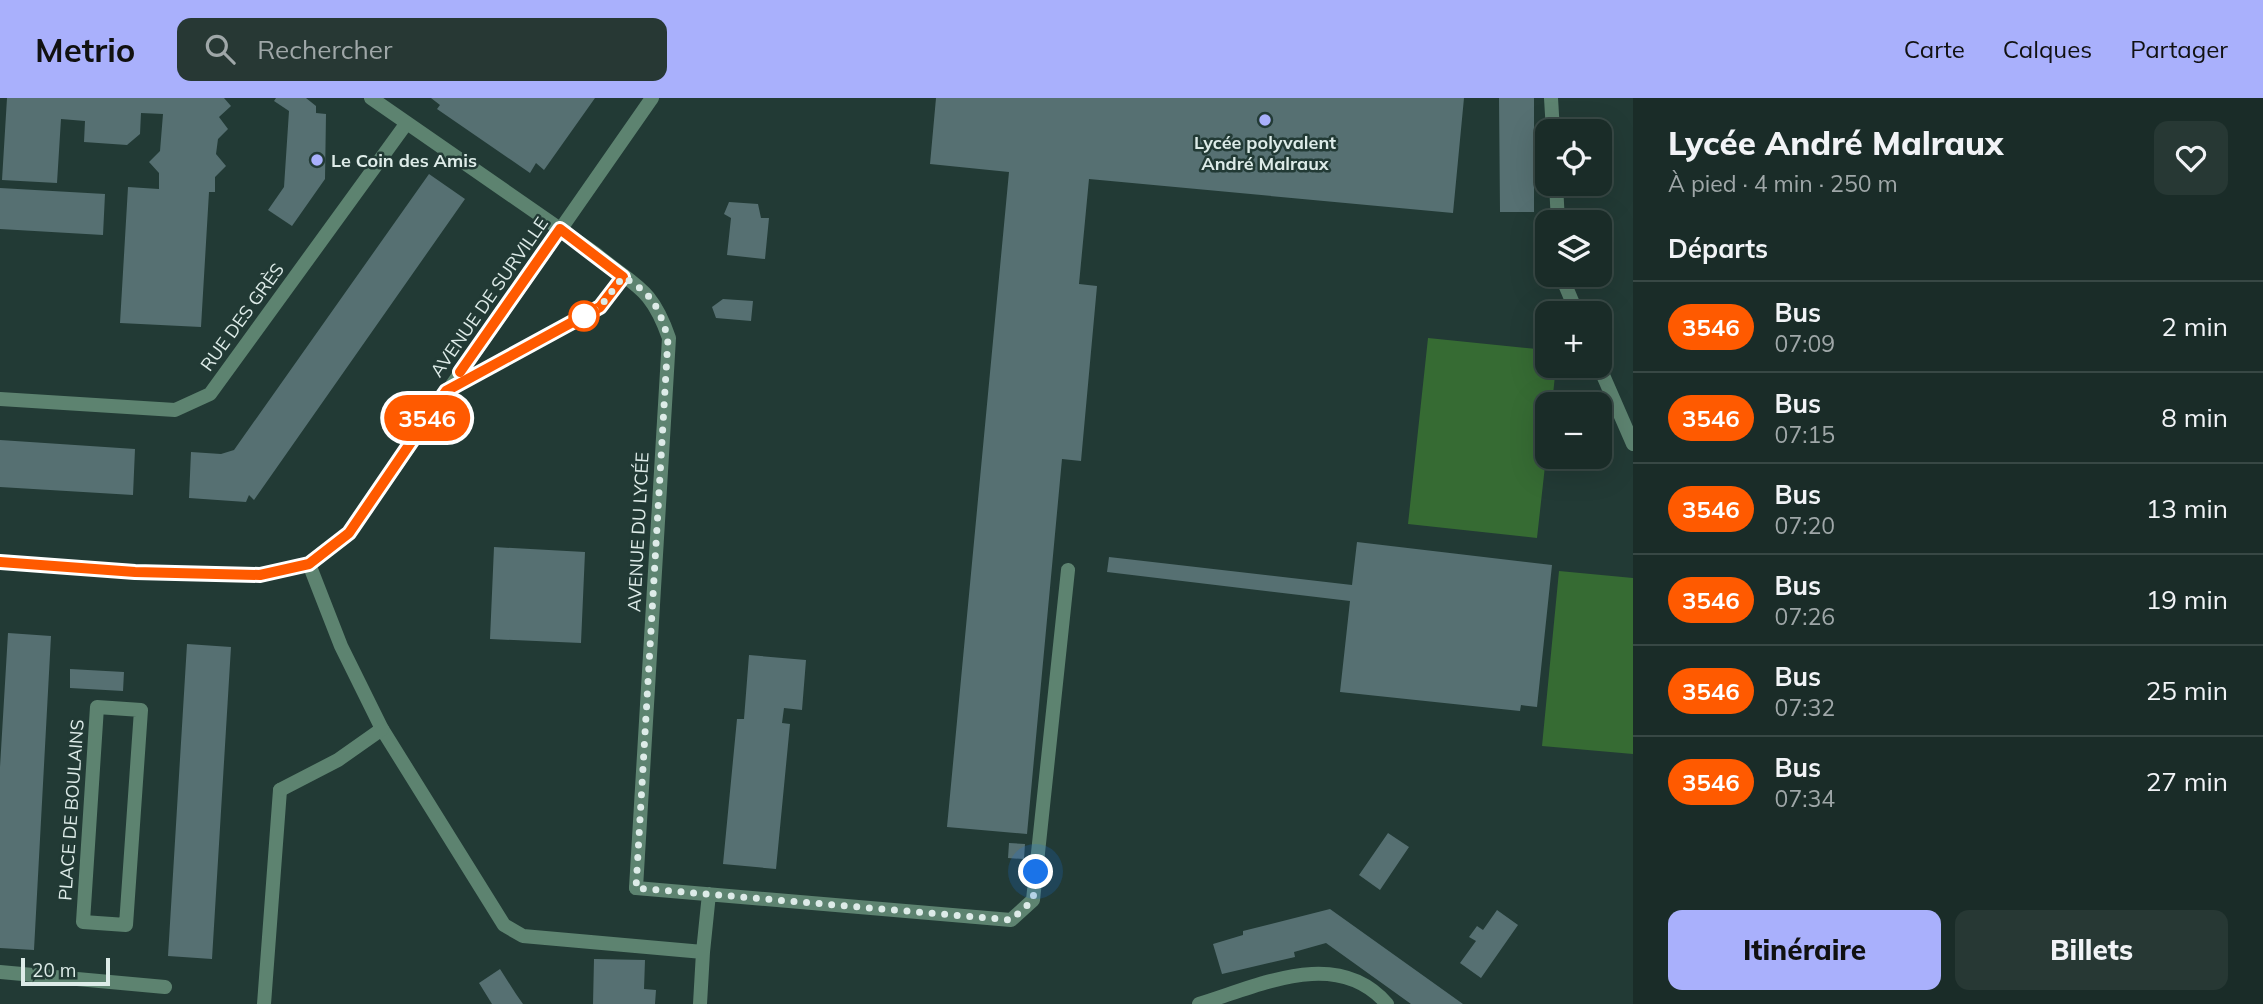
<!DOCTYPE html>
<html lang="fr">
<head>
<meta charset="utf-8">
<style>
	:root { --surface:#1a2c28; --page:#273834; --text:#f1f3f6; --muted:#9fa7a8; --line:#384845; --accent:#a9b0fc }
	body { margin:0; font-family:Mulish,sans-serif; background:var(--page); color:var(--text); height:100vh; display:flex; flex-direction:column; font-size:26px; white-space:nowrap }
	* { box-sizing:border-box; margin:0 }
	p { font-size:23px; color:var(--muted) }
	.icon { flex:none; width:38px; height:38px; fill:none; stroke:currentColor; stroke-width:2; stroke-linecap:round; stroke-linejoin:round }
	.map { position:relative; flex:1; overflow:hidden }
	.sheet { display:flex; flex-direction:column; background:var(--surface); width:630px }
	.sheet>* { flex:none }
	.badge { padding:0 14px; border-radius:23px; font-size:24px; line-height:46px }
	.fabs { position:absolute; left:1535px; top:21px; display:grid; gap:14px }
	.fabs a { display:grid; place-items:center; width:77px; height:77px; border-radius:14px; background:var(--surface); box-shadow:0 7px 28px #0002,0 0 0 2px var(--line); font-size:35px }
	.scale { position:absolute; left:21px; bottom:18px; width:89px; box-sizing:border-box; padding-left:7px; border:4px solid #ddebe8; border-top:0; font-size:19px; line-height:24px; white-space:nowrap; color:#ddebe8; -webkit-text-stroke:5px #223a35; paint-order:stroke }
	.you { position:absolute; width:35px; height:35px; margin:-18px; border:5px solid #fff; border-radius:50%; background:#1a73e8; box-shadow:0 0 0 10px #1a73e833 }
	.map>.badge { position:absolute; translate:-50% -50%; box-shadow:0 0 0 4px #fff }
	h2 { padding:0 35px; font-size:26px; line-height:63px }
	.round { display:grid; place-items:center; flex:none; width:74px; height:74px; border-radius:14px; background:var(--page) }
	.head { display:flex; align-items:center; justify-content:space-between; height:119px; padding:0 35px }
	h1 { font-size:33px; font-weight:800; line-height:52px }
	.action { display:flex; gap:14px; margin-top:auto; padding:14px 35px }
	.action a { flex:1; height:80px; border-radius:14px; background:var(--accent); color:#111; font-size:28px; font-weight:800; line-height:80px; text-align:center }
	.action a+a { background:var(--page); color:var(--text) }
	ul { padding:0; list-style:none }
	li { display:flex; align-items:center; gap:21px; height:91px; padding:0 35px; border-top:2px solid var(--line) }
	li div { flex:1 }
	li b { display:block; font-size:26px }
	li em { font-style:normal }
	li .badge { min-width:77px; font-weight:700; text-align:center }
	header { display:flex; align-items:center; gap:42px; box-sizing:border-box; height:98px; padding:0 35px; background:var(--accent); color:#111 }
	header strong { font-size:33px }
	nav { display:flex; gap:38px; margin-inline-start:auto; font-size:24px }
	.search { width:490px; height:63px; background:var(--page); display:flex; align-items:center; gap:18px; box-sizing:border-box; padding:0 24px; border-radius:14px; color:var(--muted); font-size:26px }
	main { display:flex; flex:1; min-height:0 }
	.map>svg:first-child { display:block }
	.green { fill:#366b33 }
	.building { fill:#567072 }
	.lines { fill:none; stroke-linecap:round; stroke-linejoin:round }
	.service { stroke:#5d8370; stroke-width:14 }
	.pedestrian { stroke:#5d8370; stroke-width:14 }
	.minor { stroke:#5d8370; stroke-width:14 }
	.tertiary { stroke:#5d8370; stroke-width:14 }
	.line-casing { stroke:#fff; stroke-width:16 }
	.line { stroke:#ff5a00; stroke-width:10 }
	.walk { stroke:#ddebe8; stroke-width:7; stroke-dasharray:0 12.6 }
	.poi-dot { fill:#a9b0fc; stroke:#223a35; stroke-width:2.5 }
	.stop-dot { fill:#fff; stroke:#ff5a00; stroke-width:3.5 }
	.labels { text-anchor:middle; dominant-baseline:central; stroke-width:5; stroke-linejoin:round; paint-order:stroke }
	.poi-label { font-size:18px; font-weight:bold; fill:#ddebe8; stroke:#223a35 }
	.street-label { font-size:18px; fill:#ddebe8; stroke:#223a35 }
</style>
</head>
<body>
<header>
<strong>Metrio</strong>
<div class="search"><svg class="icon" aria-label="search" viewBox="0 0 24 24"><circle cx="10" cy="10" r="6"/><path d="M15 15l6 6"/></svg>Rechercher</div>
<nav><a>Carte</a><a>Calques</a><a>Partager</a></nav>
</header>
<main>
<div class="map">
<svg width="1633" height="906" viewBox="0 0 1633 906">
	<rect width="100%" height="100%" fill="#223a35"/>
	<path class="green" d="M1428,240L1547,252V268H1556L1552,306H1547V350L1537,440L1408,426Z
		M1559,473L1633,480V656L1542,648Z"/>
	<path class="building" d="M7,0H224L231,8L219,19L228,31L218,41L216,56L226,68L215,79V94H209L201,229L120,225L128,89L159,91V75L149,64L160,53L163,16L141,15L140,36L127,47L84,44L85,23L61,21L57,85L2,82Z
		M276,0H306L316,8V15L326,16L325,81L292,128L268,112L284,89L289,13L274,3Z
		M431,0H595L544,72L536,65L530,75L437,11L440,7Z
		M936,0H1464L1453,115L1089,81L1079,186L1097,188L1081,363L1062,361L1027,736L947,729L1009,74L930,66Z
		M1499,0H1534V114H1500Z
		M429,76L465,101L254,402L249,397L246,404L189,400L191,354L221,356L234,352Z
		M0,90L105,96L103,137L0,131Z
		M729,104L758,106L761,120H769L765,161L727,157L731,120L724,116Z
		M723,201L753,203L751,223L716,220L712,209Z
		M0,342L135,351L133,397L0,389Z
		M1357,444L1552,467L1537,609L1521,607L1520,613L1340,594L1350,503L1107,474L1109,459L1352,487Z
		M494,449L585,454L581,545L490,541Z
		M8,535L51,538L34,852L0,850V669Z
		M187,546L231,549L212,861L168,858Z
		M749,557L806,562L802,612L784,610L782,625L790,626L776,771L723,766L737,621H744Z
		M70,571L124,574L123,593L70,590Z
		M1388,735L1409,749L1380,792L1359,777Z
		M1009,745L1025,746L1024,761L1008,760Z
		M1330,811L1463,906H1411L1326,845L1294,854L1295,859L1222,876L1213,846L1243,837V833Z
		M1497,812L1518,827L1481,880L1460,865L1476,843L1469,839L1477,828L1483,832Z
		M594,861L645,862L644,891L656,892L655,906H593Z
		M500,871L516,896L523,906H492L479,885Z"/>
	<g class="lines">
		<path class="service" d="M1551,0L1553,33
			M1556,86L1558,124
			M1561,177L1577,215
			M1599,268L1633,346
			M447,292L600,209L623,179
			M382,631L504,827L523,838L703,854L709,796
			M636,790L1011,822L1033,802L1068,472
			M0,874L165,889
			M264,906L280,692
			M700,906L703,854
			M1199,906C1259,888 1337,848 1387,906"/>
		<path class="pedestrian" d="M97,609L141,612L126,827L83,824Z"/>
		<path class="minor" d="M371,0L596,156C635,189 651,188 669,240L636,790
			M0,301L175,312L210,296L406,26
			M280,692L338,662L382,631L341,548L309,466"/>
		<path class="tertiary" d="M0,464L135,474L260,477L309,466L349,435L652,0"/>
	</g>
	<g class="lines">
		<g class="line-casing">
			<path id="line" d="M0,464L135,474L260,477L309,466L349,435L446,293L600,209L623,179L560,131L460,274"/>
		</g>
		<use href="#line" class="line"/>
		<path class="walk" d="M584,218L600,209L623,179C653,196 658,208 668,240L636,790L1011,822L1033,802L1036,774"/>
	</g>
	<g class="poi-dot">
		<circle cx="1265" cy="22" r="7"/>
		<circle cx="317" cy="62" r="7"/>
	</g>
	<circle class="stop-dot" cx="584" cy="218" r="14"/>
	<g class="labels">
		<g class="poi-label">
			<text x="1265" y="44">Lycée polyvalent<tspan x="1265" dy="21">André Malraux</tspan></text>
			<text x="331" y="62" text-anchor="start">Le Coin des Amis</text>
		</g>
		<g class="street-label">
			<text transform="translate(489 199) rotate(-55)">AVENUE DE SURVILLE</text>
			<text transform="translate(242 219) rotate(-54)">RUE DES GRÈS</text>
			<text transform="translate(638 434) rotate(-87)">AVENUE DU LYCÉE</text>
			<text transform="translate(71 712) rotate(-86)">PLACE DE BOULAINS</text>
		</g>
	</g>
</svg>
<div class="fabs">
<a><svg class="icon" aria-label="locate" viewBox="0 0 24 24"><circle cx="12" cy="12" r="6"/><path d="M12 2v4M12 18v4M2 12h4M18 12h4"/></svg></a>
<a><svg class="icon" aria-label="layers" viewBox="0 0 24 24"><path d="M12 4l9 5-9 5-9-5zM3 14l9 5 9-5"/></svg></a>
<a>+</a>
<a>−</a>
</div>
<div class="scale">20 m</div>
<div class="you" style="left:1036px;top:774px"></div>
<b class="badge" style="left:427px;top:320px;background:#ff5a00;color:#fff">3546</b>
</div>
<section class="sheet">
<div class="head"><div><h1>Lycée André Malraux</h1><p>À pied · 4 min · 250 m</p></div><a class="round"><svg class="icon" aria-label="heart" viewBox="0 0 24 24"><path d="M12 20l-8-8c-3-5 5-10 8-4 3-6 11-1 8 4z"/></svg></a></div>
<h2>Départs</h2>
<ul>
<li><span class="badge" style="background:#ff5a00;color:#fff">3546</span><div><b>Bus</b><p>07:09</p></div><em>2 min</em></li>
<li><span class="badge" style="background:#ff5a00;color:#fff">3546</span><div><b>Bus</b><p>07:15</p></div><em>8 min</em></li>
<li><span class="badge" style="background:#ff5a00;color:#fff">3546</span><div><b>Bus</b><p>07:20</p></div><em>13 min</em></li>
<li><span class="badge" style="background:#ff5a00;color:#fff">3546</span><div><b>Bus</b><p>07:26</p></div><em>19 min</em></li>
<li><span class="badge" style="background:#ff5a00;color:#fff">3546</span><div><b>Bus</b><p>07:32</p></div><em>25 min</em></li>
<li><span class="badge" style="background:#ff5a00;color:#fff">3546</span><div><b>Bus</b><p>07:34</p></div><em>27 min</em></li>
</ul>
<div class="action"><a>Itinéraire</a><a>Billets</a></div>
</section>
</main>
</body>
</html>
